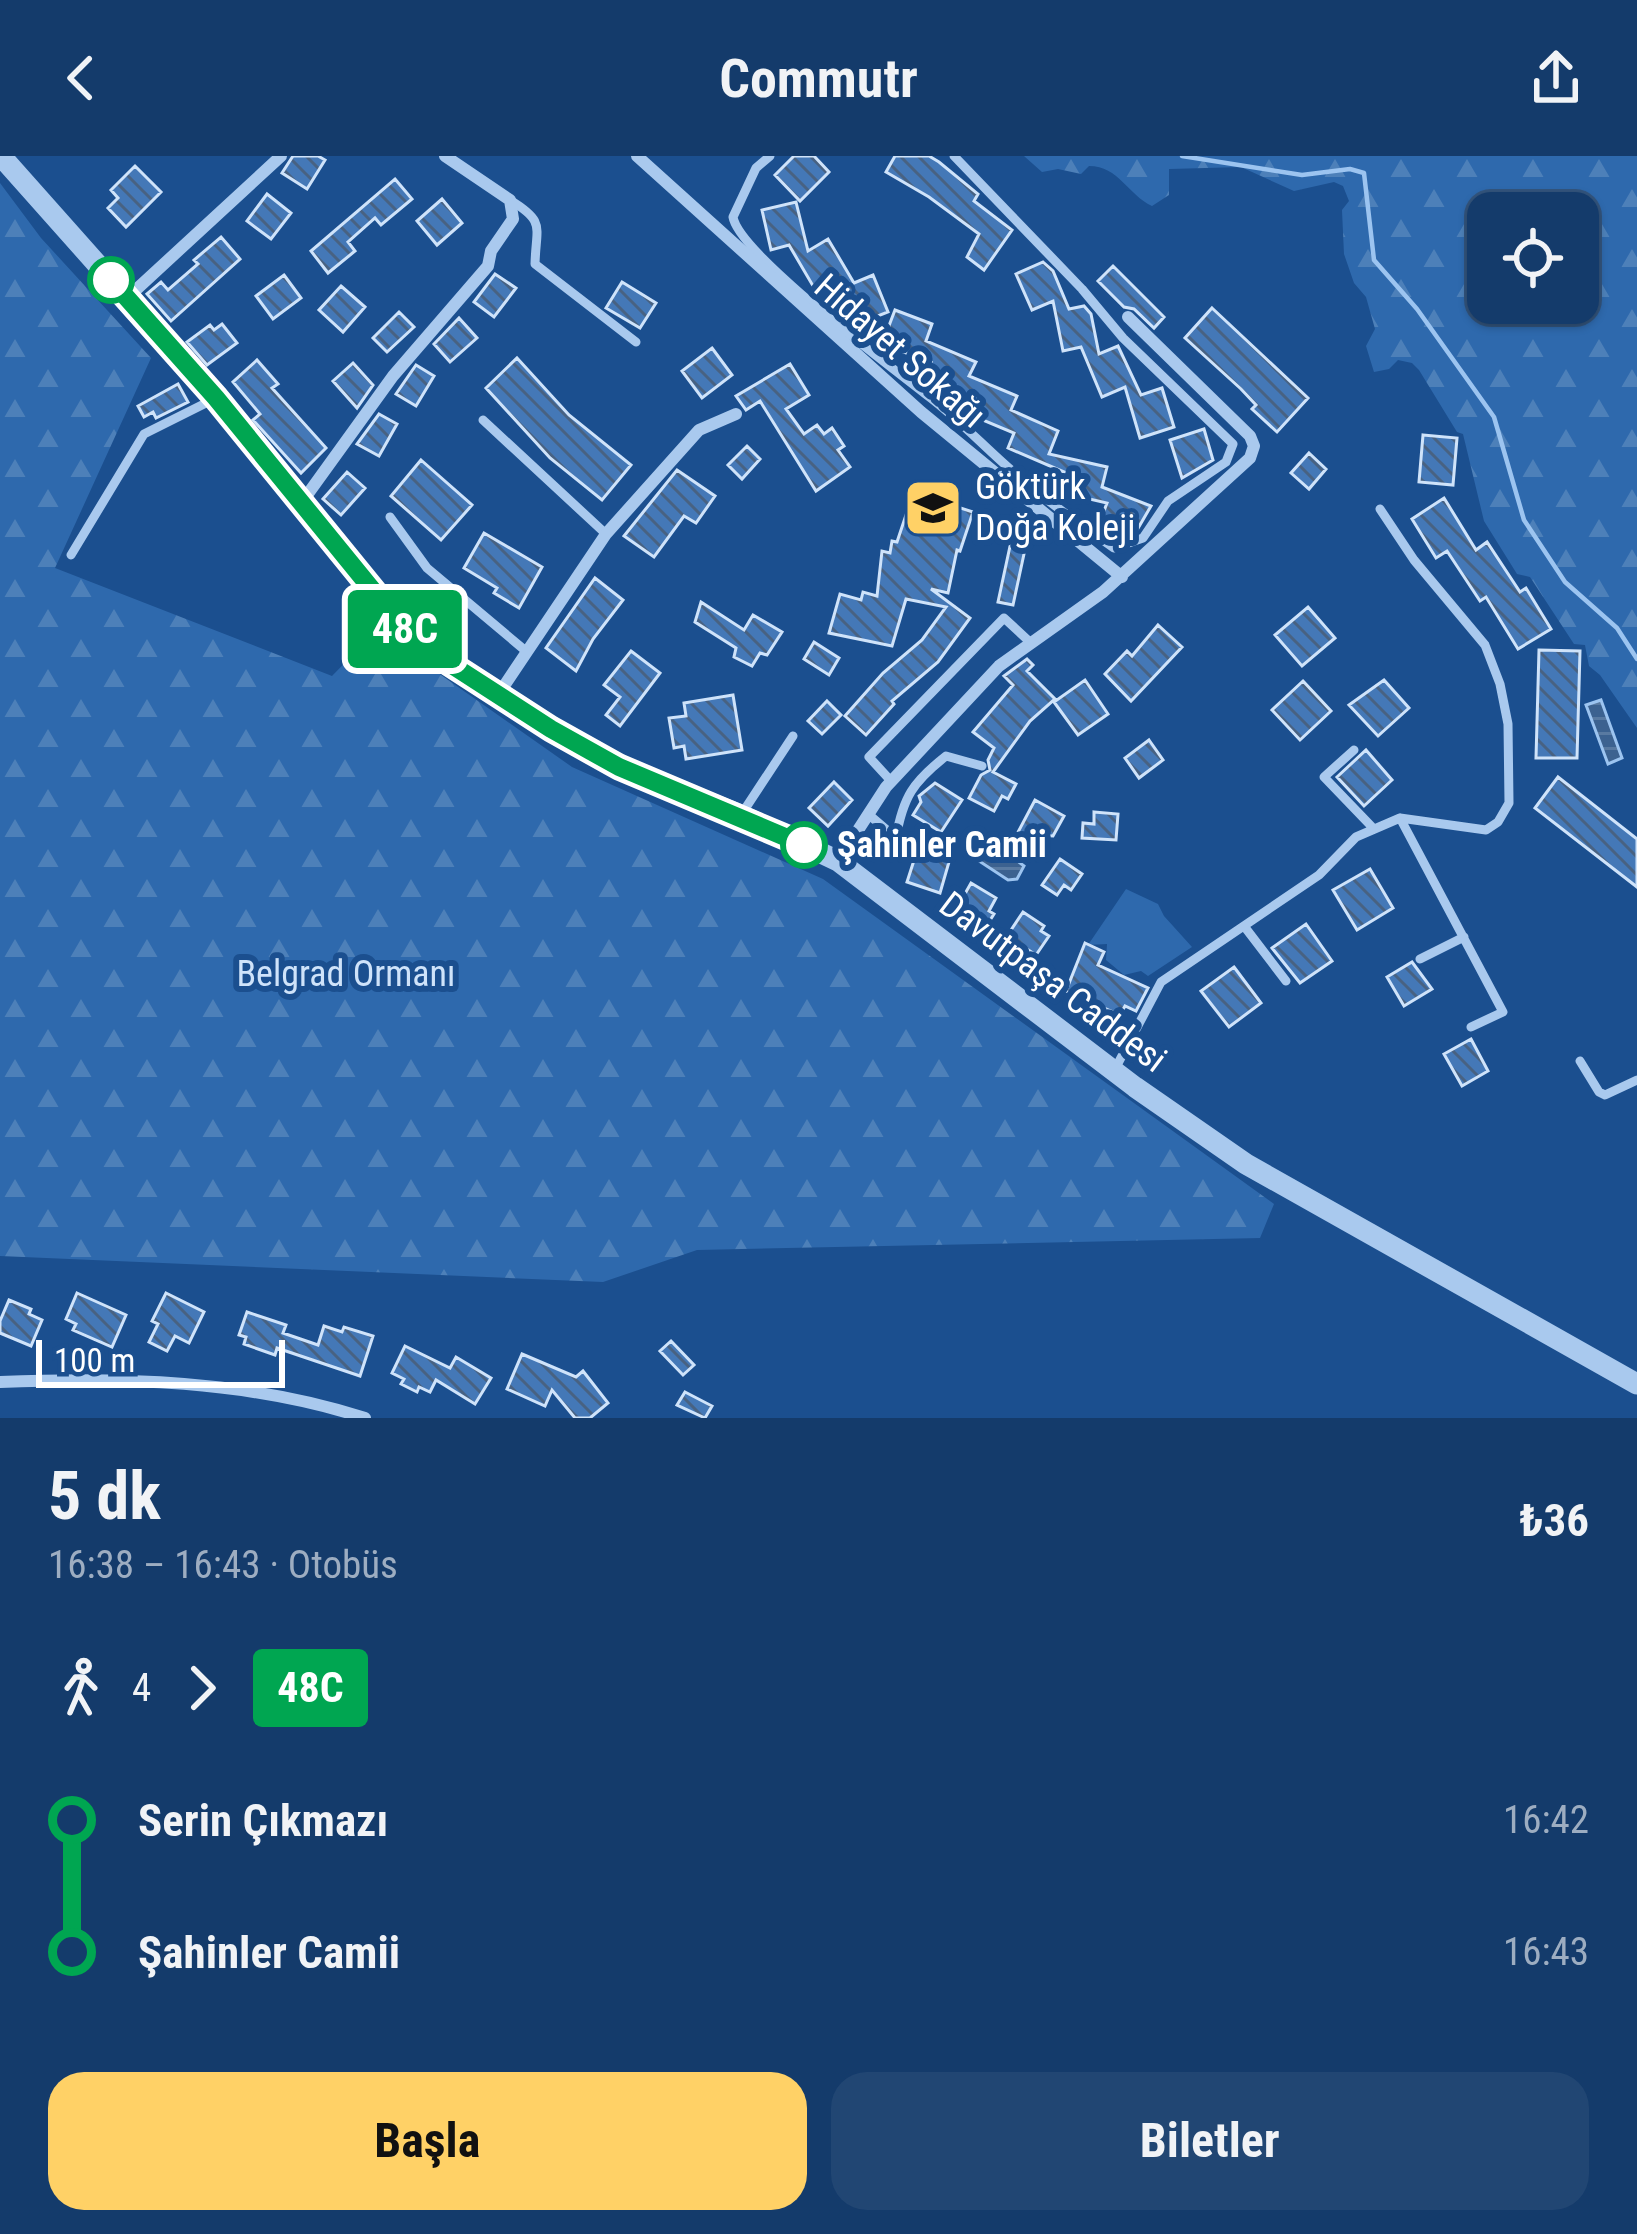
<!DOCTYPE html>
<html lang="tr">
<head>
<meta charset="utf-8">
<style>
	:root { --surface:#143b6b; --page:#214673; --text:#f1f3f6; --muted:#9dadc1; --line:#33557e; --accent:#ffd166 }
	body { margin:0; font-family:"Roboto Condensed",sans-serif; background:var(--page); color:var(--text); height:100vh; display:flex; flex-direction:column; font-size:45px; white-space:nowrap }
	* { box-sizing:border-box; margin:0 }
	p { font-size:39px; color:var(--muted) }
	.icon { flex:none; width:66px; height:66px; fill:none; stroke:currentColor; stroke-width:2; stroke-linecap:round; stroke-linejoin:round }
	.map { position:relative; height:1262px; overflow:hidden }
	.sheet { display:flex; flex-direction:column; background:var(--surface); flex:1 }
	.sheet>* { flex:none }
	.badge { padding:0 24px; border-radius:9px; font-size:42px; line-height:78px }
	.controls { position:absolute; left:1467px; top:36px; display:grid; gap:24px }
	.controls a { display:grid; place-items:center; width:132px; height:132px; border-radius:24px; background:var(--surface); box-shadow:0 3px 9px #0004,0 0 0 3px var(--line); font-size:60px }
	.scale { position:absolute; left:36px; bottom:30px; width:249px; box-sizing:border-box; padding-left:12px; border:6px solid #fff; border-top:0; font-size:33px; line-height:42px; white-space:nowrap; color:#fff; -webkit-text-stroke:9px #1b4f8f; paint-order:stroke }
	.map>.badge { position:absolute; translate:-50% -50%; box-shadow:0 0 0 6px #fff }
	.legs { display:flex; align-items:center; gap:18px; height:132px; padding:0 48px; font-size:39px }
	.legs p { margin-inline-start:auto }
	.headline { display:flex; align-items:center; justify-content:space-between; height:204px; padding:0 48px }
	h1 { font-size:66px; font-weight:700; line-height:90px }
	.primary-button { display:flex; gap:24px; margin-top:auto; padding:24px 48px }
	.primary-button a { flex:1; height:138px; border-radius:36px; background:var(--accent); color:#111; font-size:48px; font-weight:700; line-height:138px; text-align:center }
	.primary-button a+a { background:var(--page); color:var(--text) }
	ul { padding:0 48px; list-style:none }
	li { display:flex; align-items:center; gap:42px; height:132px; font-size:45px }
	li i { display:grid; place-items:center; width:18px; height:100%; margin:0 15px; background:currentColor }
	li i::after { content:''; width:30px; height:30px; margin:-15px; border:9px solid; border-radius:50%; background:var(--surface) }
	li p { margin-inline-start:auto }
	li:first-child i { background:linear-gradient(#0000 50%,currentColor 0) }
	li:last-child i { background:linear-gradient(currentColor 50%,#0000 0) }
	header { display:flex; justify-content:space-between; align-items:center; height:156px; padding:0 48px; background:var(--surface); font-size:54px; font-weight:700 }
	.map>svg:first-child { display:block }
	.green { fill:#2e69ad }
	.forest { fill:url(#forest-firs); fill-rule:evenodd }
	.water { fill:url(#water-rules); stroke:#9cc4f0; stroke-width:3 }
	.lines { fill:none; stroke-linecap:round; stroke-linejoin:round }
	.stream { stroke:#9cc4f0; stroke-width:4.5 }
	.building { fill:url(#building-back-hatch); stroke:#cfe3fa; stroke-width:3 }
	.service { stroke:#a9c9ee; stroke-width:9 }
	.minor { stroke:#a9c9ee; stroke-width:12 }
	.tertiary { stroke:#a9c9ee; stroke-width:21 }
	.line-1-casing { stroke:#fff; stroke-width:27 }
	.line-1 { stroke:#00a651; stroke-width:18 }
	.stop-1-dot { fill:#fff; stroke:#00a651; stroke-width:6 }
	.labels { text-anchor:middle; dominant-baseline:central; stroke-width:12; stroke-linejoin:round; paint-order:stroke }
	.street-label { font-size:36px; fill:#fff; stroke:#1b4f8f }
	.poi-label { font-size:36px; fill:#fff; stroke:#1b4f8f; text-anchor:start }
	.stop-label { font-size:36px; font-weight:bold; fill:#fff; stroke:#1b4f8f; text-anchor:start }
	.park-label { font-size:36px; fill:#cfe3fa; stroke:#1b4f8f }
</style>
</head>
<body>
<header><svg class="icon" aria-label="back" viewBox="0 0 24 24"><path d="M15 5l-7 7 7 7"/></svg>Commutr<svg class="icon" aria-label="share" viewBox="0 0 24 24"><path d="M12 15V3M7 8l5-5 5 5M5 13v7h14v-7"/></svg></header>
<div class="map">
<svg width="1637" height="1262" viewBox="0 0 1637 1262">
	<defs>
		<pattern id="forest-firs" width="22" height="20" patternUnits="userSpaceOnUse" patternTransform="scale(3)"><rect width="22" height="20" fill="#2e69ad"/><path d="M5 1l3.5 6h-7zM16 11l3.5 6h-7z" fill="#4d80b9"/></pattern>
		<pattern id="water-rules" width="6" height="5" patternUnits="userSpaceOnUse" patternTransform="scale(3)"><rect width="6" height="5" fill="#3c6290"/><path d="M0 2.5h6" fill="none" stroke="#597aa1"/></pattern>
		<pattern id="building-back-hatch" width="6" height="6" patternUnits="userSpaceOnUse" patternTransform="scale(3)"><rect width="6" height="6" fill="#4478b7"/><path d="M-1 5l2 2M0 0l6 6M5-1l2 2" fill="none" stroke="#486282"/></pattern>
	</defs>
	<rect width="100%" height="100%" fill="#1b4f8f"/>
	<path class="green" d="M1126,733L1158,748L1164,760L1192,791L1148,820L1141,815L1124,819L1106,804L1107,788L1088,789Z"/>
	<path class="forest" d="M1024,0H1637V572L1600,519L1589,510L1585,489L1574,488L1530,421L1517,418L1484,365L1463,278L1457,276L1419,214L1412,207L1398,204L1389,213L1374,216L1366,190L1375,173L1366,141L1354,127L1344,98L1342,54L1349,45L1343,30L1334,26L1294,35L1241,11L1169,13V39L1152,50C1128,39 1119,10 1089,10L1081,18L1058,13L1042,16ZM1578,57V147H1488V57Z
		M0,27L41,82L151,202L55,412L332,520L377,474L572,611L823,723L1274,1048L1260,1082L697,1094L603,1126L0,1100Z"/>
	<path class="water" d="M1601,544L1622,602L1608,608L1586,549Z
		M990,684L1024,710L1017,723L1008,724L979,705L978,691Z"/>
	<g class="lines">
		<path class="stream" d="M1182,0L1302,19L1350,13L1364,17L1374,104L1417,153L1494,261L1524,364L1565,426L1617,472L1637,503"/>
	</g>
	<path class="building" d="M293,0H318L325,4L307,33L282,17Z
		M794,0H814L829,16L800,45L775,19Z
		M895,0H929L939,6L978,38L974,45L1012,74L984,114L967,101L979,78L929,41L886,16Z
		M135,10L161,36L126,71L108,52L118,42L111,34Z
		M395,23L412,43L381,69L375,62L348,86L355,95L328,117L311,95Z
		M267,38L291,57L271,83L247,65Z
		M442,43L462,67L437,89L417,65Z
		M796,46L808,95L828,83L854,127L873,119L888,156L855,169L836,123L816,135L789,89L771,94L762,54Z
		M221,81L240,103L171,165L147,138L161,126L168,134L198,108L194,104Z
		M1043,106L1053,115L1069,153L1084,150L1091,158L1099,198L1118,190L1141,239L1162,232L1174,271L1140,282L1125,231L1102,241L1081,191L1063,195L1053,145L1032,154L1016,118Z
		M1113,110L1164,161L1154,172L1134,153L1124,151L1098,125Z
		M495,118L516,132L494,161L474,146Z
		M284,119L301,142L273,163L256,140Z
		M622,126L656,147L640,172L606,152Z
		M341,130L365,151L343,176L319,154Z
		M1212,152L1308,242L1277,276L1252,253L1256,249L1241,233L1185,182Z
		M895,154L932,168L926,185L976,206L969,220L1017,240L1011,254L1058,275L1049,298L1107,311L1102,331L1151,350L1137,374L1127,378L1099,368L1107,347L1059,336L1064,316L1008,292L1014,277L966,257L973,242L924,221L931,206L882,188Z
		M399,156L414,171L387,196L373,182Z
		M459,162L477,182L450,206L434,188Z
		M222,168L237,187L207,209L187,186L210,169L214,174Z
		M712,192L732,219L702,242L682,215Z
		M517,202L569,259L631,309L602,344L550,302L486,232Z
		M257,204L278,228L272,232L326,292L301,317L253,264L260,258L233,226Z
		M353,207L373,229L357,252L333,225Z
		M790,208L809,239L786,253L804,278L817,269L824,278L832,272L844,290L838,294L850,311L816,335L760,245L746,254L736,240Z
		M416,209L434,220L416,250L396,238Z
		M178,228L188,246L156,262L153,256L144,261L138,250Z
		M379,258L397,268L379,300L357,288Z
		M1204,273L1213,304L1182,322L1170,284Z
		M1423,279L1457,282L1453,329L1419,326Z
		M747,290L760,303L742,323L728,309Z
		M1309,297L1326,313L1309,333L1291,317Z
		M421,304L472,349L441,384L391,340Z
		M677,314L715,340L696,367L684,360L654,401L624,380Z
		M347,316L365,332L341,359L323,343Z
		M920,339L973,356L960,395L957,394L948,437L931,433L970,462L938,506L892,545L894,548L866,579L845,560L883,517L922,484L946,451L906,443L892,490L829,477L840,438L861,444L863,436L877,440L882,395L890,397L892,385L897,386L910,347L916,350Z
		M1444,342L1476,394L1487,386L1520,436L1526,432L1551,473L1518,493L1486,441L1480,445L1447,395L1436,402L1412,363Z
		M1015,367L1030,370L1013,449L998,446Z
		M484,377L542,411L519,452L494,437L497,432L464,412Z
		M595,422L623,444L593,483L576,515L546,492Z
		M701,446L744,474L753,459L782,476L767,499L760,497L752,510L734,501L736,492L695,466Z
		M1308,451L1335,482L1302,510L1275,479Z
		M1158,469L1182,491L1131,545L1105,518L1127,495L1132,500Z
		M814,486L839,502L829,519L804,503Z
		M1539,494L1580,495L1577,602H1536Z
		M631,495L660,517L620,570L606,559L620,541L604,529Z
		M1027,503L1033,509L1027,515L1055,543L1030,565L993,616L1016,628L1008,643L1002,640L994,655L969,642L981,619L990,614L988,604L994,592L973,576L1013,529L1004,520Z
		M1085,524L1108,558L1078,579L1054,546Z
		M1384,524L1409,552L1378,580L1349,549Z
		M1303,525L1331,555L1300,584L1272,554Z
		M733,539L742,594L686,603L684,590L674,592L669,562L686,560L684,547Z
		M827,545L841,559L822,578L808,565Z
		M1149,584L1163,604L1139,622L1125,602Z
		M1366,594L1392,624L1364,650L1337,621Z
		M1558,621L1637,683V731L1535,652Z
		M834,626L852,644L828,670L809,652Z
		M935,627L962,644L941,676L913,659L921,646L919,640Z
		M1035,644L1064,660L1053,680L1017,678Z
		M1094,656L1118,658L1116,684L1082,682L1083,667L1094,668Z
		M917,695L949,706L940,737L907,726Z
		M1060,703L1082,718L1071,734L1064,729L1057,739L1042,729Z
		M1370,713L1393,752L1357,774L1333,734Z
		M971,727L996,742L989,755L994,758L987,769L957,752Z
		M1023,756L1044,770L1041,775L1049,780L1036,799L1007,780Z
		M1306,768L1332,805L1300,827L1272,792Z
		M1085,787L1104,796L1098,809L1148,832L1136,855L1125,850L1120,859L1066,835Z
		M1412,806L1432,833L1404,850L1387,821Z
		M1234,811L1261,847L1229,871L1201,835Z
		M1471,883L1488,915L1462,930L1444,898Z
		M77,1137L126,1159L112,1191L73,1174L76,1168L66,1163Z
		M166,1137L204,1156L189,1187L175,1180L167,1195L149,1186L158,1168L152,1165Z
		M9,1144L31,1153L29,1158L42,1164L31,1190L0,1177V1165Z
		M247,1156L286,1169L283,1177L318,1189L324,1170L342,1176L344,1171L373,1180L360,1220L277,1192L275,1199L244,1188L246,1181L239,1179Z
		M671,1185L694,1209L683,1219L660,1195Z
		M405,1190L450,1212L456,1201L491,1222L475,1248L436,1224L430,1236L419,1231L417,1236L401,1228L404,1223L392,1217Z
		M522,1198L576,1221L583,1215L608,1247L590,1262H575L552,1234L545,1250L507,1233Z
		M685,1236L712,1250L705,1262L677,1249Z"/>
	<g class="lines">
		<path class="service" d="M770,0L756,12L733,61C739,98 893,212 928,240C960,264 987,294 1018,320C1048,346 1081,369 1114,392L1143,382L1168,345L1226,306L1233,288L1123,182L1082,133L954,0
			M510,44C546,66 536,70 535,108L636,186
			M483,264L606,378
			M390,361L427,412L527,496
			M71,399L144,278L216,242
			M1354,594L1324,621L1374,673
			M891,625L869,601L1004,462L1031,487
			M868,658L902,687L926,684
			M741,659L793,580
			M1400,662L1503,856L1471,871
			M896,682C903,641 913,626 946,600L982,610
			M1244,770L1286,825
			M1420,803L1464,781
			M1580,905L1599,936L1605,939L1637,924
			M1114,915L1161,826L1319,719L1356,681L1400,662L1486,674L1498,666L1509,647L1508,568L1500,528L1485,489L1414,404L1380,353"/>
		<path class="minor" d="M637,0L921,256L1122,421
			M127,142L281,0
			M302,346L393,220L488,110L491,95L513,63L510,44L445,0
			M498,539L606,378L699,274L736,258
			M838,705L886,631L999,510L1103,436L1250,302L1254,290L1250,280L1128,161
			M0,1226C121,1221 248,1224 365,1262"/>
		<path class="tertiary" d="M1,0L216,242L392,458L424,491L551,573L619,611L741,659L838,705L1135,931L1246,1008L1637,1228"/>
	</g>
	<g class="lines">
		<g class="line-1-casing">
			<path id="line-1" d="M111,124L216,242L392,458L424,491L551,573L619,611L804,689"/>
		</g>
		<use href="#line-1" class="line-1"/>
	</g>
	<defs>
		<g id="school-square" transform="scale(3)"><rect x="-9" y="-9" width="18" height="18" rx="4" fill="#ffd166" stroke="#1b4f8f"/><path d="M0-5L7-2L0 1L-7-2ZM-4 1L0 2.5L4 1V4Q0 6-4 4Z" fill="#111"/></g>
	</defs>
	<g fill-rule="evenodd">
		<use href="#school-square" x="933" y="352"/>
	</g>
	<g class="stop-1-dot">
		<circle cx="111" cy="124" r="21"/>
		<circle cx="804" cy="689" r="21"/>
	</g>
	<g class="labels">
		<g class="street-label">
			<text transform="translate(900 195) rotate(41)">Hidayet Sokağı</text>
			<text transform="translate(1053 826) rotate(37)">Davutpaşa Caddesi</text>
		</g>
		<g class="poi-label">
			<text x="975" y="331">Göktürk<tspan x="975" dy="41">Doğa Koleji</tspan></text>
		</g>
		<g class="stop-label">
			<text x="837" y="689">Şahinler Camii</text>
		</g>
		<g class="park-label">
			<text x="346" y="818">Belgrad Ormanı</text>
		</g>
	</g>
</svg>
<div class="controls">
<a><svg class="icon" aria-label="locate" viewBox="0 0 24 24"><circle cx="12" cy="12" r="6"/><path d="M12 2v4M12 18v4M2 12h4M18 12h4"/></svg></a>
</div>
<div class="scale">100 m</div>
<b class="badge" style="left:405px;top:473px;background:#00a651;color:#fff">48C</b>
</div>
<section class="sheet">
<div class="headline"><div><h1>5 dk</h1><p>16:38 – 16:43 · Otobüs</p></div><b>₺36</b></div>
<div class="legs"><svg class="icon" aria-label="walk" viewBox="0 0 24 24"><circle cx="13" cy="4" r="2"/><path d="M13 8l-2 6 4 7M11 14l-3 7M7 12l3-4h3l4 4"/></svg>4<svg class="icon" aria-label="forward" viewBox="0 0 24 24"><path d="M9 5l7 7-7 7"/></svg><b class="badge" style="background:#00a651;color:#fff">48C</b></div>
<ul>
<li><i style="color:#00a651"></i><b>Serin Çıkmazı</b><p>16:42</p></li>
<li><i style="color:#00a651"></i><b>Şahinler Camii</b><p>16:43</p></li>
</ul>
<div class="primary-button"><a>Başla</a><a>Biletler</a></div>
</section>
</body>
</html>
